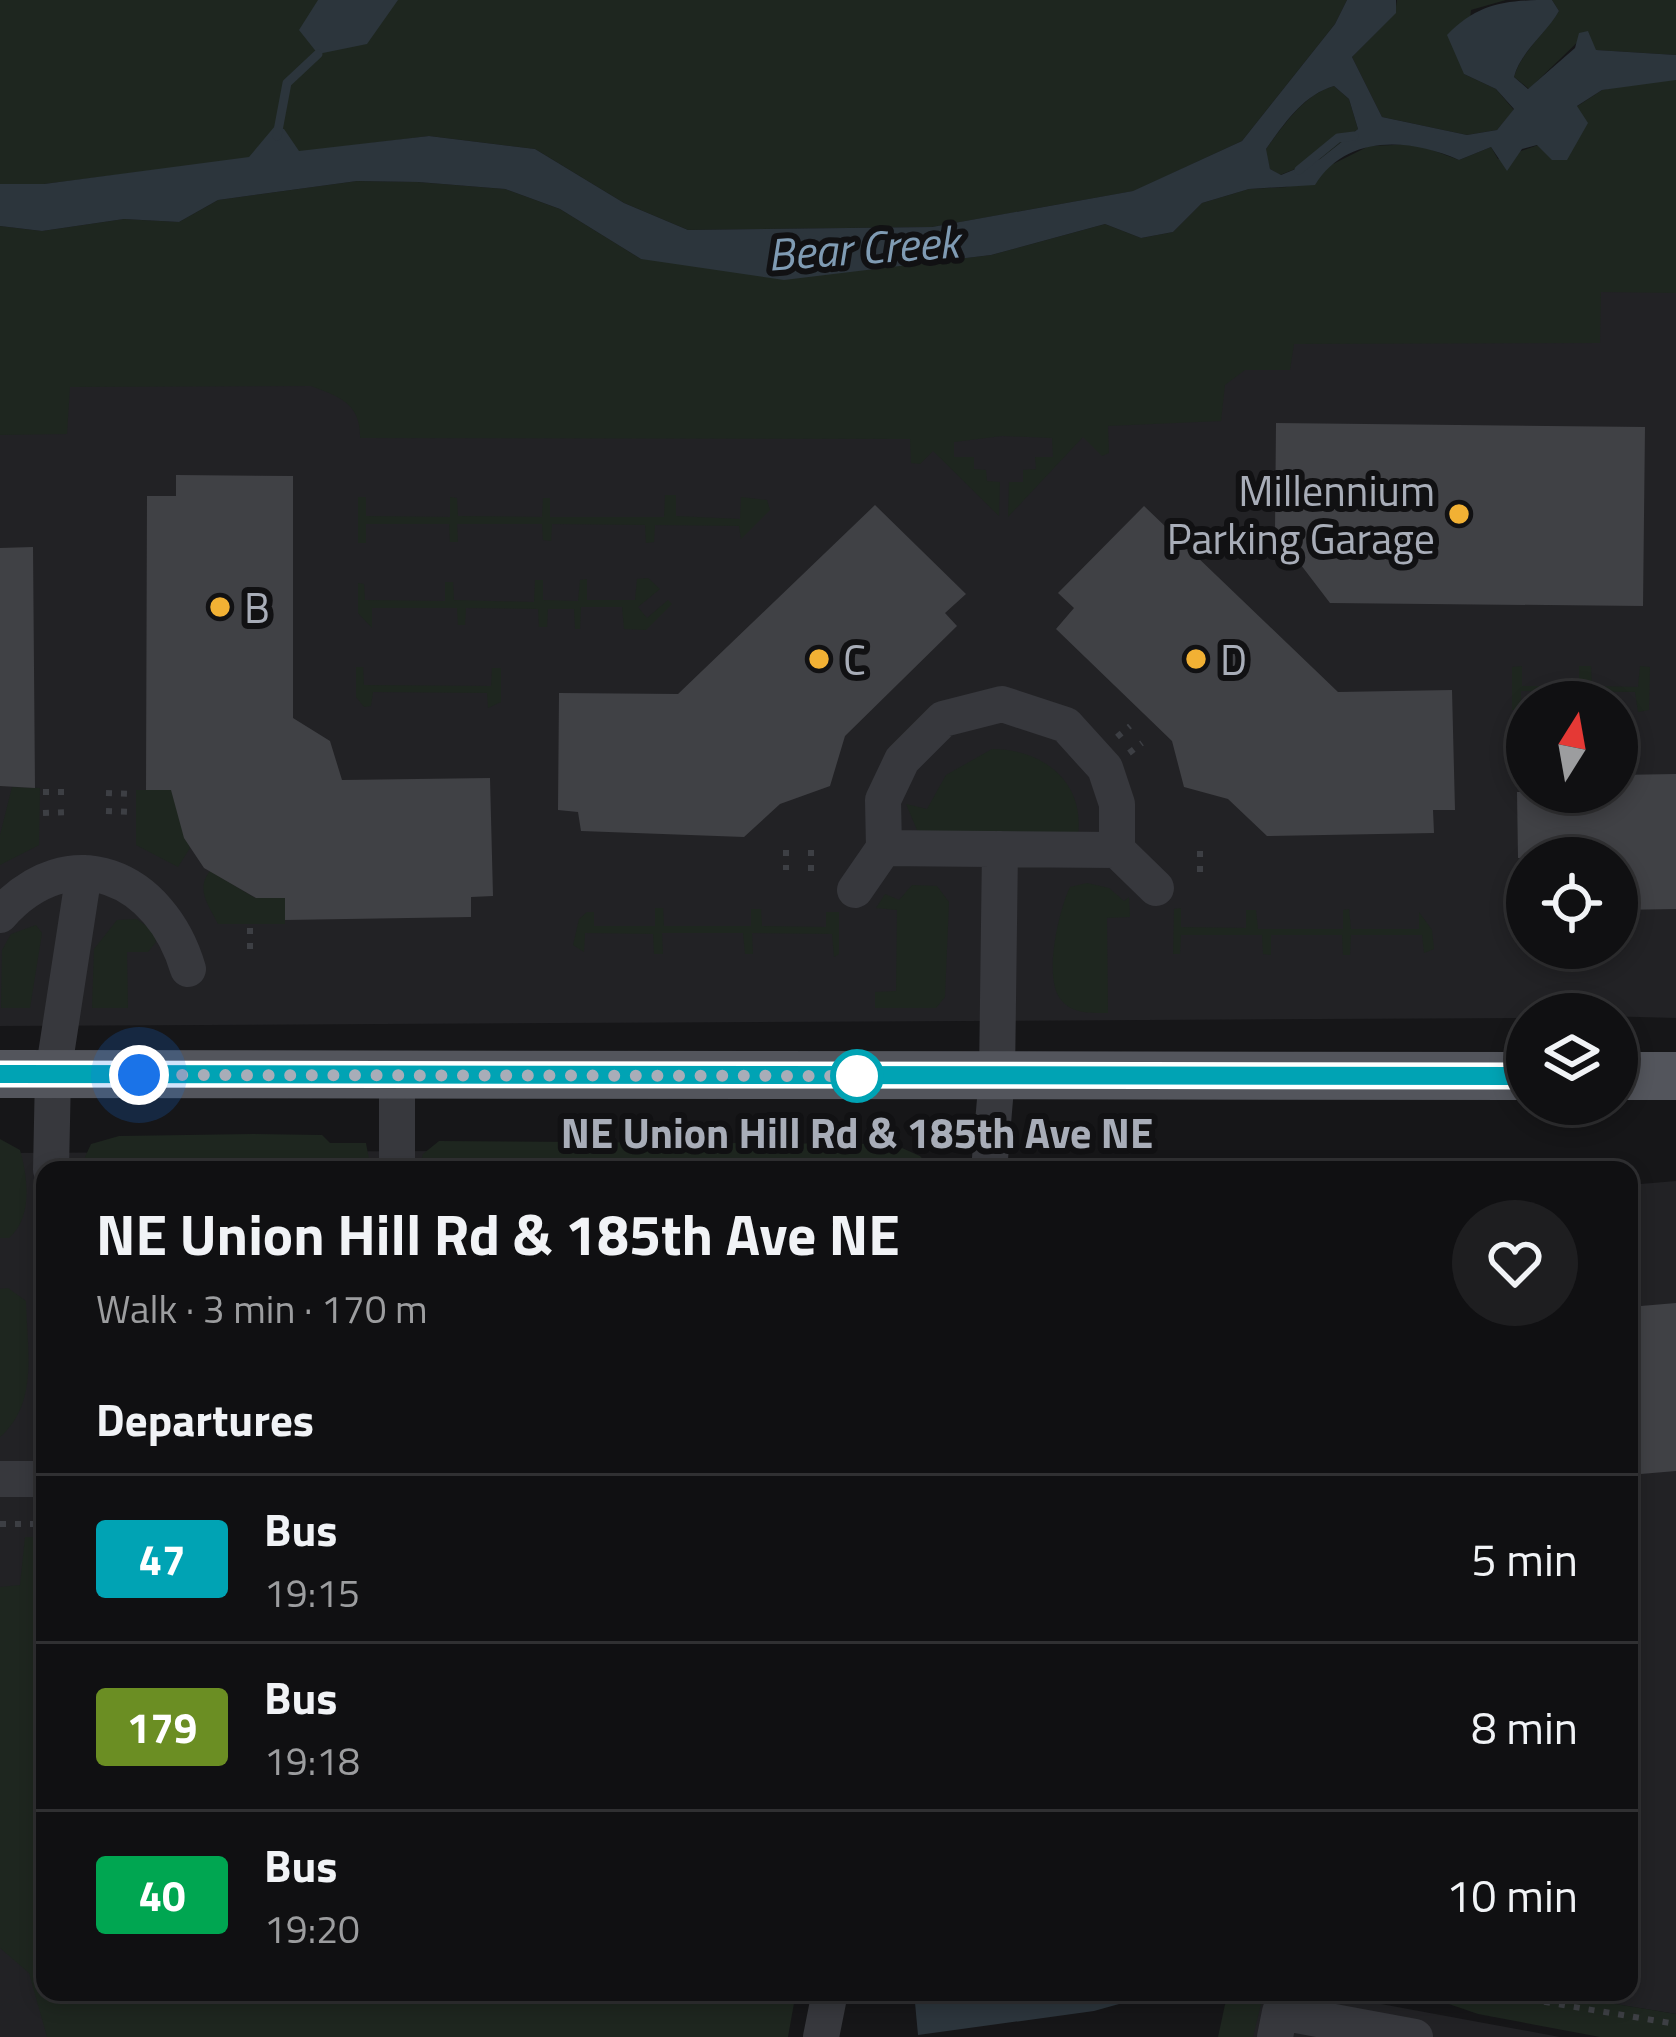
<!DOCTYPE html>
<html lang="en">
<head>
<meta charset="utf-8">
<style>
	:root { --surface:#101012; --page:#1e1e20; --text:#f1f3f6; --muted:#9c9d9f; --line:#303032 }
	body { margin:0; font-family:"Titillium Web",sans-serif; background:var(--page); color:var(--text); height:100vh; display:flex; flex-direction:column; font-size:45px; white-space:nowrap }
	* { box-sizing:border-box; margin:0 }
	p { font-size:39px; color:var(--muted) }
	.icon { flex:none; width:66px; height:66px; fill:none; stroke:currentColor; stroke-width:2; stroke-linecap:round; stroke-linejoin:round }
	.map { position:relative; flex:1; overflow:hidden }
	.details { position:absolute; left:36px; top:1161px; width:1602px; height:840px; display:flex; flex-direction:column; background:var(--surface); border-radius:24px; box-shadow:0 6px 18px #0003,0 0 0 3px var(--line) }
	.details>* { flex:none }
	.badge { padding:0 24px; border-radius:9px; font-size:42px; line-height:78px }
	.needle { width:78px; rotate:11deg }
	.tools { position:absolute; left:1506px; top:681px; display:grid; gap:24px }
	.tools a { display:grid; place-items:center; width:132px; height:132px; border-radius:50%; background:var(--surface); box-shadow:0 6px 18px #0003,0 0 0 3px var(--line); font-size:60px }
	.you { position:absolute; width:60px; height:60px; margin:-30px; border:9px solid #fff; border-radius:50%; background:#1a73e8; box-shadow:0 0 0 18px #1a73e833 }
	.map>.badge { position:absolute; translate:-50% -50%; box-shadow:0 0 0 6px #fff }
	h2 { padding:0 60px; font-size:45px; line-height:108px }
	.round { display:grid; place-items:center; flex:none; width:126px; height:126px; border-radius:63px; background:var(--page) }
	.headline { display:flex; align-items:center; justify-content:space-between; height:204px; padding:0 60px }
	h1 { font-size:57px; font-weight:700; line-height:90px }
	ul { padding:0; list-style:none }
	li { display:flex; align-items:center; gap:36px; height:168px; padding:0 60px; border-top:3px solid var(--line) }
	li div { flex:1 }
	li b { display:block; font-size:45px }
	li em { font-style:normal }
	li .badge { min-width:132px; font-weight:700; text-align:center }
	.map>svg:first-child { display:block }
	.built { fill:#222225; fill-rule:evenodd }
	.green { fill:#1e261f }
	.water { fill:#2c353c; fill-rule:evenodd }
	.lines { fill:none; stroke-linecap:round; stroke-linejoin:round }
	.stream { stroke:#2c353c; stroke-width:9 }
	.building { fill:#404145 }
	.path { stroke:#3d3f44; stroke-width:6; stroke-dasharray:6 9; stroke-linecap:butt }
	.minor { stroke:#37383d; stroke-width:36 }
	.major { stroke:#53555c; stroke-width:48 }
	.line-casing { stroke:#fff; stroke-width:27 }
	.line { stroke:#00a3b4; stroke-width:18 }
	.walk { stroke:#a8adb8; stroke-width:12; stroke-dasharray:0 21.6 }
	.poi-dot { fill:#f2b134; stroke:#111113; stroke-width:4.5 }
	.stop-dot { fill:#fff; stroke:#00a3b4; stroke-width:6 }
	.labels { text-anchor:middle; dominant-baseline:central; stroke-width:12; stroke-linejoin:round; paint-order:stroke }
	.poi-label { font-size:42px; fill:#a8adb8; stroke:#111113; text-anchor:start }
	.stop-label { font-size:42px; font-weight:bold; fill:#a8adb8; stroke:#111113 }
	.water-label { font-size:45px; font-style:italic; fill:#7f9bb3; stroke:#111113 }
</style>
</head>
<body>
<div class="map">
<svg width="1676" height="2037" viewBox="0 0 1676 2037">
	<rect width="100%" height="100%" fill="#161618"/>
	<path class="built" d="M1676,284V1018L1527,1014V1018L0,1026V344ZM1527,702H1617V792H1527ZM1527,858H1617V948H1527Z
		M896,1149L920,1170H45V1992L785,2037H0V1153Z
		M1676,1181V2014L1541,1992H1629V1185Z
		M1241,1992H1316L1560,2037H1232Z"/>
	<path class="green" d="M0,0H1347L1335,24L1242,141L1134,191L932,227L688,230L624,203L535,149L429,136L44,184H0Z
		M1397,0H1506L1471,10L1464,74L1496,89L1514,110L1497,130L1467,135L1382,117L1352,57L1395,13Z
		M1552,0H1676V55L1595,50L1588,32L1529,89L1514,77C1521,52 1545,34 1559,11Z
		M1653,80H1676V293L1601,292L1600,343L1294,344L1290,370H1245L1225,385L1221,421L1108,426L1109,453L1102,456L1083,437L1008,517L1009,482H1023V470L1036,469L1035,457H1053L1052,438L1002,436L954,442V457H974V469L986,470L987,481L1000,482L999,516L933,451L920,464L911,463L910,439L360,438C361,404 340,397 311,386L70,387L67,434L0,435V226L42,231L124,219L179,222L218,200L357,181L418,182L505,189L560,209L641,259L940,261L991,255L1105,224L1141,238L1173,232L1202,203L1249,189L1287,187L1369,146L1416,144L1459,160L1491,147L1498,159L1538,145L1552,159L1582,118L1576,107L1602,90Z
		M1334,86L1349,99L1358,129L1320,159L1280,175L1270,169L1265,150C1285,124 1303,95 1334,86Z
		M665,495H676V516L740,519L741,497L767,500L770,510L741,539L739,526L655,525L654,542L646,543L645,525L552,524L551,541L543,540L542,524H457L458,542H450L449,524H366V543H358V497H366V516L450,517V497L457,498L458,516L542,517L543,498H550V517H664Z
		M648,578L660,589L638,607L647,618L668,600L672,604L646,630L624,629L622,607H581L580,629H575L574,609H548L547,627H539L538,609L466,608L465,625H458L457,608H372V628L358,613V583L364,584L365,600L445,601V582H453L454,600L534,602L535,580H543V600L578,601L580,580L587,579V600H635L637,579Z
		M1522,666V686H1579V666H1591L1592,686L1638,687L1640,666L1650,667L1649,710L1638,712L1635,692L1521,691V710H1512V667Z
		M356,667H363L364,685L491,686L492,668H501V702L488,708L487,693L373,692L371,706L364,707L356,697Z
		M992,749C1043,749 1085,782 1078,835H933L917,830L906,804L927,809L946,775Z
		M12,787L40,788L39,845L0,865V835Z
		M136,790H171L190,848L178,867L136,845Z
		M210,871L255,898H285V924H218C209,905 195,890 210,871Z
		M1087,883L1109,888L1124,901L1129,897L1130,917L1107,918L1108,1013C1092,1013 1073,1014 1062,1001C1042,980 1059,910 1070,887Z
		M912,885L937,886L949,902L945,997L936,1008H875V992L896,991L897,910L876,908L885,894L899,900Z
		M655,908H663L664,926H751V909H761L762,926L826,927V912H839V954L834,957L832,934L752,933L753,954H745L743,933H662L663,954H654L653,934L585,933L584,952L573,945L579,919L587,912H594V926H655Z
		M1181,908V927L1246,928V910H1256L1258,929H1343V910L1349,909L1351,929H1419V912L1432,930L1434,949L1424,953L1422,935H1351L1350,955H1343L1342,935H1271V955L1263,954L1262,935H1181L1180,954H1173L1174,909Z
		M137,919L153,931L156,942L148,952H127L128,1008H92L94,949L117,920Z
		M36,925L42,933L30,1008H1L2,950L11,934Z
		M252,1134L322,1135L330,1143H366L371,1170H79L91,1144L119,1136Z
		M0,1139L20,1150C28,1178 33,1217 9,1238H0Z
		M439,1141L893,1144L920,1156L932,1170H418L423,1154Z
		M8,1288L26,1301C27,1349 39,1403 0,1437V1289Z
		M25,1537H45V1992H796L788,2037H47L29,1973L0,1948V1587L20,1585Z
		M1218,1992H1264L1253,2037H1218L1226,2000L1217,1998Z
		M1414,1992H1543L1676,2014V2037H1600L1478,2014Z"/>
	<path class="water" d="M318,0H398L367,44L318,54L299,30Z
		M1347,0H1396V13L1352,57L1382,117L1467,135L1497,130L1514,109L1496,89L1464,74L1447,35C1479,2 1507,0 1552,0L1559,11C1546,34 1520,52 1514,77L1528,89L1575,48L1579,33L1588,31L1596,50L1676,55V80L1602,90L1577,106L1588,123L1567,160H1552L1537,145L1522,149L1507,171L1491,147L1459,160C1409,138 1347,134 1315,185L1249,189L1202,203L1173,232L1141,238L1105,224L991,255L784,280L641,259L560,209L505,189L418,182L357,181L218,200L179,222L124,219L42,231L0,226V184H44L249,157L275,126L284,129L299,151L429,136L535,149L624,203L688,230L932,227L1133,191L1242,141L1335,24ZM1334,86L1349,99L1358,129L1320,159L1281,175L1270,169L1266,149C1284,124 1303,95 1334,86Z
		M914,1992H1162L1094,2011L918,2035Z"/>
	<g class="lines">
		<path class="stream" d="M277,136L287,83L318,54
			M1299,170L1338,138L1354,136"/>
	</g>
	<path class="building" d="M1276,423L1645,427L1643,606L1330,603L1275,531Z
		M176,475L293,476V718L330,741L342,780L490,778L493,896L471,897V917L285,920V898H256L204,868L184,838L171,790H146L147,496H176Z
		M875,505L966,594L945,613L957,626L845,736L830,786L780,804L744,837L581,831L578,812L558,810L559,693L678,694Z
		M1144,506L1338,692L1452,690L1455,810H1433L1434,833L1267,836L1228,799L1184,787L1172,741L1056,629L1074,608L1058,593Z
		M33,547L35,788L0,786V548Z
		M1676,774V909L1617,910V858H1518L1517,792H1617V775Z
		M1676,1303V1471L1629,1475V1307Z"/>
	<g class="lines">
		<path class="path" d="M1117,737L1130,726
			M1129,753L1142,743
			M43,792H68
			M106,793L131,794
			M106,811L131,812
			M43,813L68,812
			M786,850V870
			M811,850V872
			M1200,851V873
			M250,928V954
			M0,1524H45
			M1485,1992L1676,2024"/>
		<path class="minor" d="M884,848L1117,850L1156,888
			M855,890L884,848L883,800L902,760L943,719L1002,704L1066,725L1105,768L1117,804V850
			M0,915C70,836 161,877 188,969
			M397,1076V1170
			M51,1170L53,1074L84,873
			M989,1170L997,1076L1000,849
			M0,1479H45
			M821,2037L830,1992
			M1275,2037L1280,2012L1415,2037"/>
		<path class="major" d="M0,1074L1527,1076
			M1617,1076H1676"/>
	</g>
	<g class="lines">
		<g class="line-casing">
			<path id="line" d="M0,1074L1527,1076"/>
		</g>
		<use href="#line" class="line"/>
		<path class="walk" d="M139,1075L868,1076H857"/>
	</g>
	<g class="poi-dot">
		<circle cx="1459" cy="514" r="12"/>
		<circle cx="220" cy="607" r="12"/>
		<circle cx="819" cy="659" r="12"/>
		<circle cx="1196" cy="659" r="12"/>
	</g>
	<circle class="stop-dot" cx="857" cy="1076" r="24"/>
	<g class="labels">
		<g class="poi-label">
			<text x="1435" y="490" text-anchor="end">Millennium<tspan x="1435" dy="48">Parking Garage</tspan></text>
			<text x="244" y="607">B</text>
			<text x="843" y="659">C</text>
			<text x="1220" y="659">D</text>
		</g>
		<g class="stop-label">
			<text x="857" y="1132">NE Union Hill Rd &amp; 185th Ave NE</text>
		</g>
		<g class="water-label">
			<text transform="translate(863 247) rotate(-4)">Bear Creek</text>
		</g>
	</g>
</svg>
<div class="tools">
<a><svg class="needle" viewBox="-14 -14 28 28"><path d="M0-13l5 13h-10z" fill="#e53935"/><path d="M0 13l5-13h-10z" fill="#9c9d9f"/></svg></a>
<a><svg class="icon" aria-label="locate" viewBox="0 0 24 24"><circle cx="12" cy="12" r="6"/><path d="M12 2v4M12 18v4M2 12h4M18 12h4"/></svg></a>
<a><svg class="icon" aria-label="layers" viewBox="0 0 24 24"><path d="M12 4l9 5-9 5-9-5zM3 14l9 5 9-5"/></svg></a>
</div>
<div class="you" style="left:139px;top:1075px"></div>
<section class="details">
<div class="headline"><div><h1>NE Union Hill Rd &amp; 185th Ave NE</h1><p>Walk · 3 min · 170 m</p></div><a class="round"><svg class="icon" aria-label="heart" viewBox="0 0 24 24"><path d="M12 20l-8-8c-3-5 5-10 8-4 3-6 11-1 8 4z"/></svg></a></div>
<h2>Departures</h2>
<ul>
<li><span class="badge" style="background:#00a3b4;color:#fff">47</span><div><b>Bus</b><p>19:15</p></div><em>5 min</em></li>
<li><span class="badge" style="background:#6b8e23;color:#fff">179</span><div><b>Bus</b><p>19:18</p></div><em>8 min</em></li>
<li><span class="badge" style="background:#00a651;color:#fff">40</span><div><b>Bus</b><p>19:20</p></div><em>10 min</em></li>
</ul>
</section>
</div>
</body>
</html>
